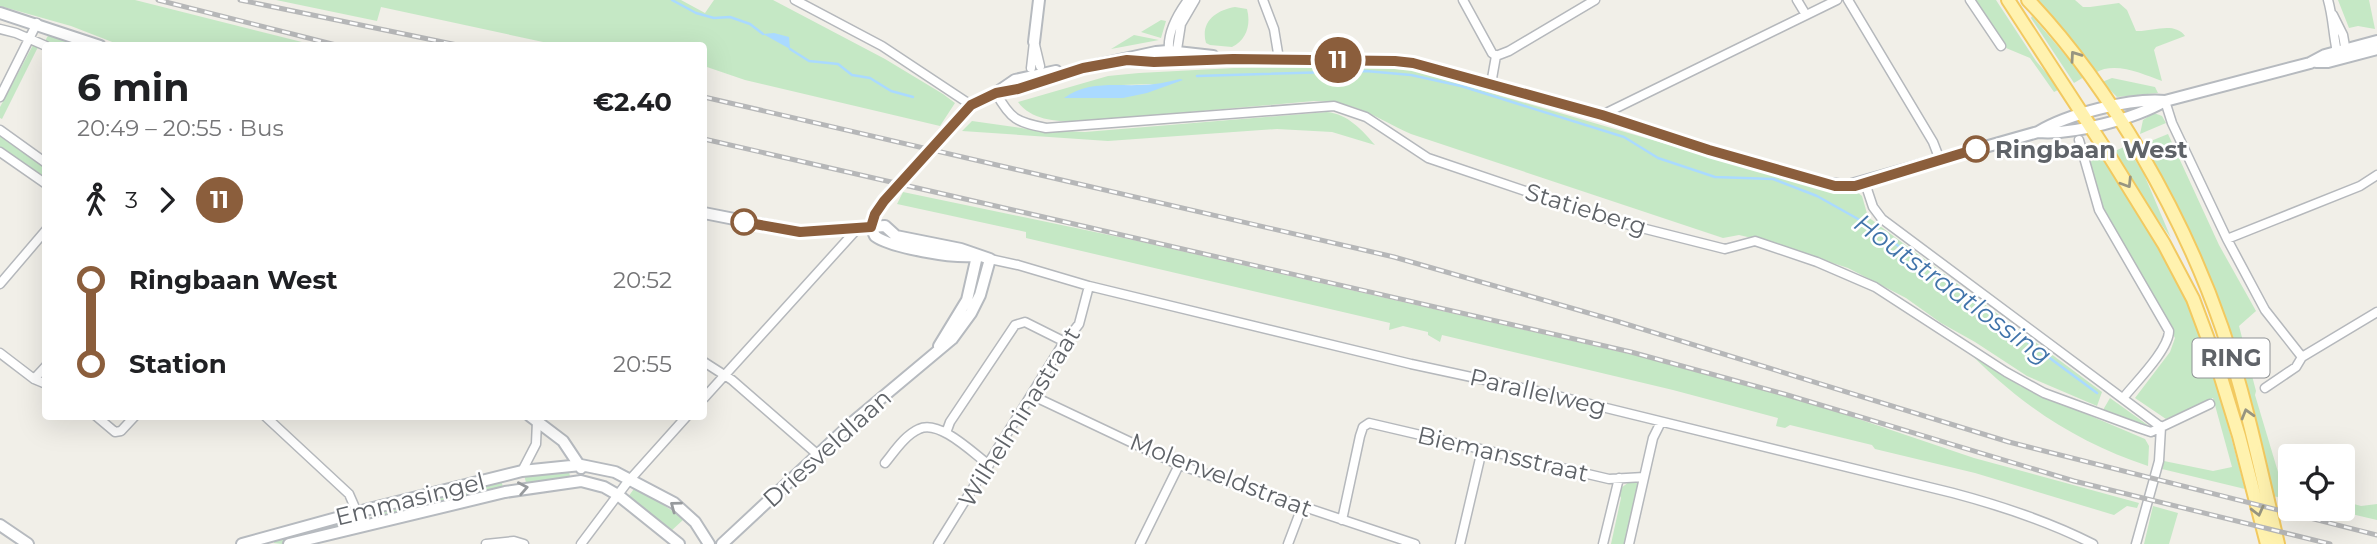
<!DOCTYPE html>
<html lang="en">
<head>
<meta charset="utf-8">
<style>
	:root { --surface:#fff; --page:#f6f6f6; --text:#202124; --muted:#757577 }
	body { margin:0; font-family:Montserrat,sans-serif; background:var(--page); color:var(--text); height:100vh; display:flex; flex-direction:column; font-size:26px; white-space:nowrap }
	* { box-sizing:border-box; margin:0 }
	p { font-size:23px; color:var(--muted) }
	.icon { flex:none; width:38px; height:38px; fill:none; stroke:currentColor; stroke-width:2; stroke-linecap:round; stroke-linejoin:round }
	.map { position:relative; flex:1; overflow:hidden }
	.sheet { position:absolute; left:42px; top:42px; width:665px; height:378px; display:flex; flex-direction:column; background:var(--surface); border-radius:7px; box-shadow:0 7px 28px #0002 }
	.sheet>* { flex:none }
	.badge { padding:0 14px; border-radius:23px; font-size:24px; line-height:46px }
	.controls { position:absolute; left:2278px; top:444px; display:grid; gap:14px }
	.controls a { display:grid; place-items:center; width:77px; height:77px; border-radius:7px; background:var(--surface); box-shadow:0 7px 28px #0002; font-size:35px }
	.map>.badge { position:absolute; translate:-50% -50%; box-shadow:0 0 0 4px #fff }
	.legs { display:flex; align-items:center; gap:10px; height:77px; padding:0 35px; font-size:23px }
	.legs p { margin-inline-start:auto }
	.overview { display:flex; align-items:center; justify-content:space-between; height:119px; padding:0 35px }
	h1 { font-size:38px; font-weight:700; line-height:52px }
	ul { padding:0 35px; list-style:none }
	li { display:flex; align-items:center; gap:24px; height:84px; font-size:26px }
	li i { display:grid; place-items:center; width:10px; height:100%; margin:0 9px; background:currentColor }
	li i::after { content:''; width:18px; height:18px; margin:-9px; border:5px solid; border-radius:50%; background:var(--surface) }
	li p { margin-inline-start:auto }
	li:first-child i { background:linear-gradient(#0000 50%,currentColor 0) }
	li:last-child i { background:linear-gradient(currentColor 50%,#0000 0) }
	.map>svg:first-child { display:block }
	.green { fill:#c5e8c5; fill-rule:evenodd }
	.water { fill:#aadaff }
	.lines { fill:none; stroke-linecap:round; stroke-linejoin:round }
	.stream { stroke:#aadaff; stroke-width:2.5 }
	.secondary-tunnel { stroke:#ccccc8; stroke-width:10; stroke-dasharray:10 5; stroke-linecap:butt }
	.street-casing { stroke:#b5b8bc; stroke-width:11 }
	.secondary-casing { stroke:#b6babf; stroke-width:14 }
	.primary-casing { stroke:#f2c960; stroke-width:16 }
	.street { stroke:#fff; stroke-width:8 }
	.secondary { stroke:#fff; stroke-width:10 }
	.primary { stroke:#fff2af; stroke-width:12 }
	.rail-casing { stroke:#b6b7b8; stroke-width:5 }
	.rail { stroke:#fff; stroke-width:2.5; stroke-dasharray:8; stroke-linecap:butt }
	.oneway { stroke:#979581 }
	.oneway2 { stroke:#979a9d }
	.line-1-casing { stroke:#fff; stroke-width:16 }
	.line-1 { stroke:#8b5e3c; stroke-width:10 }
	.stop-1-dot { fill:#fff; stroke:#8b5e3c; stroke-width:3.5 }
	.labels { text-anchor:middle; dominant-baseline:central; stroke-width:5; stroke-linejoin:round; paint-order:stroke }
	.shield { fill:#fff; stroke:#8f9295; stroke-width:2 }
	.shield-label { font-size:23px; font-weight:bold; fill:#5f6368 }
	.stop-label { font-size:24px; font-weight:bold; fill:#5f6368; stroke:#fff; text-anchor:start }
	.street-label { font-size:24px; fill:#5f6368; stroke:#fff }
	.water-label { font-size:26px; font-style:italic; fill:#4174aa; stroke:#fff }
</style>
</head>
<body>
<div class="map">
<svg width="2377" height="544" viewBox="0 0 2377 544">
	<rect width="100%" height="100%" fill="#f1efe8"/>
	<path class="green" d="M0,0H135L314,45H120L71,26L0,6Z
		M276,0H681L705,13L714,0H773L885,59L943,94L955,103L940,126L745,80L704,66V46L557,45L381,7L377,21Z
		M1974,0H1996L2036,61L2060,89L2054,92L2030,58L2006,48Z
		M2034,0H2075L2083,7H2090L2119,3L2127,10L2136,31C2152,32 2174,21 2185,36L2156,47L2154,50L2162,81C2142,74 2115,61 2095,73Z
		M2338,0H2369L2375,29L2358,26L2349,28Z
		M1235,7L1247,9C1251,24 1247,40 1232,47L1210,45L1206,43C1200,22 1216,10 1235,7Z
		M2032,16L2084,77L2074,83L2031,18Z
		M1161,20L1166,21L1161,38L1141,32Z
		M49,34L80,45H54L45,41Z
		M1134,35L1159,40L1111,49Z
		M33,45L38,47L2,119L0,118V107Z
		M1367,67L1412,70L1831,192L1842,193L1856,191L1862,196L1868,217L2102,392L2097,406L2027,376L1975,342L1941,323L1906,298L1848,268L1765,241L1739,235L1723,238L1411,134C1375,118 1357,101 1314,101L1076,122C1055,121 1031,120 1018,102L1108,76L1139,73L1234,68ZM1155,84L1071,98H1066L1121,85Z
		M2112,78L2155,87L2158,93L2117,97L2102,82Z
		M1327,112C1348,114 1362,130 1375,145L1332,132L1277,129L1108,141L962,131L972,121L1028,129L1085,132Z
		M2154,113L2162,116L2166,123L2140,134L2143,120Z
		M2168,134L2219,245L2256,311L2239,326L2256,391L2255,395L2281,482L2291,485V500L2273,496L2228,325L2193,238L2141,145Z
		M0,136L45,168V180L0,148Z
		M2126,146L2143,172L2171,238L2132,183L2115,151Z
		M2104,154L2160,245L2191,305L2220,396L2245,489L2162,469L2164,461L2213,471L2232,467L2213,398L2166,419L2135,398L2170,352L2175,338L2102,207L2090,162Z
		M903,192L1133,240L1643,357L1814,404L1974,458L2139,503L2137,508L2127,506L2114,515L1975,473L1875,449L1872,445L1790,425L1785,428L1776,426L1778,418L1673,390L1442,335L1440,342L1428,335V332L1403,326L1389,330L1390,323L1026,238V232L897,204Z
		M1961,344L2020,386L2145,439L2149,446L2148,466C2073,441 2016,402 1961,344Z
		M2110,398L2149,426L2143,427L2103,410Z
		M568,468L570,476L526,483L524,474Z
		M501,480L503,487L440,503L438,495Z
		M1629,482L1638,483L1624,544H1611L1621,498L1619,494L1621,488Z
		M636,486L684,519L670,532L628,497Z
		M435,496L437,504L379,519L376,511Z
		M2343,501L2361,506L2377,504V520L2330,509H2343Z
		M2153,506L2178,513L2169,544H2144Z
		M341,520L343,528L282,544L274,543V539Z"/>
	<path class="water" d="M774,33L789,37L790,49L763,34Z
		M1180,79L1183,80L1147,93L1123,98H1064C1088,81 1113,86 1141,85C1154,85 1167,82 1180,79Z"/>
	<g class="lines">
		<path class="stream" d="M672,0L696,13L714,18L730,17L750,24L763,34
			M790,49L809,61L838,64L852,75L870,78L891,91L913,97
			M1197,76L1366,71L1411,75L1461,86L1624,137L1658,158L1715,177L1773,179L1817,196L1874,228L2097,393"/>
		<path class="secondary-tunnel" d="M893,190L952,127"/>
		<g class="street-casing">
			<path id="street" d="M795,0L882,46L971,105
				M1263,0L1274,29L1279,59
				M1463,0L1492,53L1496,56
				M1797,0L1806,15
				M1848,0L1933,142L1940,160
				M1970,0L2001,46
				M2328,0C2333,17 2333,34 2337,52L2340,54
				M2333,15L2343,35L2346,52
				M0,29L16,33L46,46
				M1035,45L1040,66
				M1170,55C1165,36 1177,15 1188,0
				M1176,56L1181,24L1195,0
				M1031,68L1034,42
				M1491,84L1496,56L1509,51L1595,0
				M996,93C1011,120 1017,122 1046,128L1334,106L1366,117L1428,158L1614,221L1725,249L1755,241L1817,262L1875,287L2006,372L2044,393L2139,428L2151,432L2210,404
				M0,97L37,23
				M2165,101L2172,123L2227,239L2265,310L2302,357
				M1602,115L1837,0
				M0,130L46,163
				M2079,140L2099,210L2169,331C2169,349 2136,382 2124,397
				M0,152L46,184
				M1865,183L1873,207L1882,219L2161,427
				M2227,239L2360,186L2377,175
				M990,259L1018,265L1089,286L1411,364L1541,392L1953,493C2002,506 2048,521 2093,544
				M0,284L46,230
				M0,353L34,379L46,384
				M704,362L732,380L817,454
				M34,379L46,366
				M2265,388L2296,367L2302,357L2377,312
				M1031,395L1179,465L1415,544
				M704,398L858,228
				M96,416L115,432L121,431L135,416
				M265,416L349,494L363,526
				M946,433L950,422L1015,325L1025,322L1065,342
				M885,463C894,452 905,435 919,429C939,419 973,453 989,465
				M522,471L536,444L537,421
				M1342,520L1360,436L1363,427L1369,423L1609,479L1644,477
				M486,544L514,541L524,544
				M581,544L626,484L687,416
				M938,544L1061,347L1079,324L1089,286
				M1140,544L1179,465
				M1288,544L1302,507
				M1460,544L1482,450
				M1603,544L1619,478
				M1629,544L1653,438L1661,422
				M2136,544L2159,461L2161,427"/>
		</g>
		<g class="secondary-casing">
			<path id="secondary" d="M0,13L100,46
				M1034,42L1039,0
				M1127,60L1154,62L1233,59L1395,61L1413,63L1602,115L1709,150L1823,183L1847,186L2038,132C2068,114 2130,98 2165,101
				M2316,62H2328L2377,49
				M996,93L1018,89L1083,68L1156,52L1168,51L1213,56
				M952,127L971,105L996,93L1015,80L1056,71
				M2038,132C2073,135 2134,119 2165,101L2310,63L2325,55L2377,41
				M704,213L800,232L885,226
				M871,227L875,236C891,248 954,258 974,256
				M871,227L875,213L893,190
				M939,346L967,300L977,256
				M530,416L563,441L581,468
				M0,525L28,544
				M242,544L373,508L522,471L581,465L615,472L674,503L695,522L709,544
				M289,544L505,492L581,481L604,487L618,495L679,544
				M722,544L854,421L952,339L971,313L980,295L990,259L961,249L896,236L885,226"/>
		</g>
		<g class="primary-casing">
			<path id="primary" d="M2008,0L2105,149L2164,244L2193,299L2215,358L2239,436L2267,544
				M2028,0C2110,86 2183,215 2222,328C2246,398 2261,472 2278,544"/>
		</g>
		<use href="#street" class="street"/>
		<use href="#secondary" class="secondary"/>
		<use href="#primary" class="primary"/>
		<g class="rail-casing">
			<path id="rail" d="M158,0L340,46
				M240,0L462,46
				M704,97L1394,257L1613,320L2009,442L2377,535
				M704,139L1631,352L1784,394L2074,481L2330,544"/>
		</g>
		<use href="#rail" class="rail"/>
	</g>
	<defs><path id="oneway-chevron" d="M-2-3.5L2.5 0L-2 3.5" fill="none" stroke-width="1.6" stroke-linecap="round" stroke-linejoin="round" transform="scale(1.75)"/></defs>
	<g class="oneway">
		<use href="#oneway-chevron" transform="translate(2075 56) rotate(-125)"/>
		<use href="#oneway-chevron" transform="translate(2127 183) rotate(58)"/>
		<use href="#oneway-chevron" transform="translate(2247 414) rotate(-106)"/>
		<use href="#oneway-chevron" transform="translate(2258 511) rotate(76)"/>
	</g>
	<g class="oneway2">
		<use href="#oneway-chevron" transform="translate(523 488) rotate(-11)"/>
		<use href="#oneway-chevron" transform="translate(675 506) rotate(-143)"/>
	</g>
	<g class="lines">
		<g class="line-1-casing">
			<path id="line-1" d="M744,222L800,232L871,227L875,214L884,201L971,105L996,93L1018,89L1083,68L1127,60L1154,62L1233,59L1395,61L1413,63L1602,115L1709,150L1835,186H1855L1976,149"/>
		</g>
		<use href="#line-1" class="line-1"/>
	</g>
	<g class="stop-1-dot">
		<circle cx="1976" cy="149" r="12"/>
		<circle cx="744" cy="222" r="12"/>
	</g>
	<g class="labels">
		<rect class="shield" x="2192.5" y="338.5" width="77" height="39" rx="5"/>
		<g class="shield-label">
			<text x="2231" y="358">RING</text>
		</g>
		<g class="stop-label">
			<text x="1995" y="149">Ringbaan West</text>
		</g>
		<g class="street-label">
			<text transform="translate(1586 209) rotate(17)">Statieberg</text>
			<text transform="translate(1538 392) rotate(13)">Parallelweg</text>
			<text transform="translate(1019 417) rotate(-58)">Wilhelminastraat</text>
			<text transform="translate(827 448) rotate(-42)">Driesveldlaan</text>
			<text transform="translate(1503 454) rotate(13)">Biemansstraat</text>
			<text transform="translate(1221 475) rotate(21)">Molenveldstraat</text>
			<text transform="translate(410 499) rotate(-14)">Emmasingel</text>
		</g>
		<g class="water-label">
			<text transform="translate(1953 289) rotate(36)">Houtstraatlossing</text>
		</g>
	</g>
</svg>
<div class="controls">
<a><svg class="icon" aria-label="locate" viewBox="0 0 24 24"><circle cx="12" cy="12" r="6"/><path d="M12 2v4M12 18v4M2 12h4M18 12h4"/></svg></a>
</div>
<b class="badge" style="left:1338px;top:60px;background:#8b5e3c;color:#fff">11</b>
<section class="sheet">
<div class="overview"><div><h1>6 min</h1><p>20:49 – 20:55 · Bus</p></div><b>€2.40</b></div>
<div class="legs"><svg class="icon" aria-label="walk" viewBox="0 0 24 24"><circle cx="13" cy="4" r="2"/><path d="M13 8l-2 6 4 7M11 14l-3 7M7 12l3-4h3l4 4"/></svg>3<svg class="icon" aria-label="forward" viewBox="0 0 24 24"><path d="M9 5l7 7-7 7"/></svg><b class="badge" style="background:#8b5e3c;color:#fff">11</b></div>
<ul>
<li><i style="color:#8b5e3c"></i><b>Ringbaan West</b><p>20:52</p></li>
<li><i style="color:#8b5e3c"></i><b>Station</b><p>20:55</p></li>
</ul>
</section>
</div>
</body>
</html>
